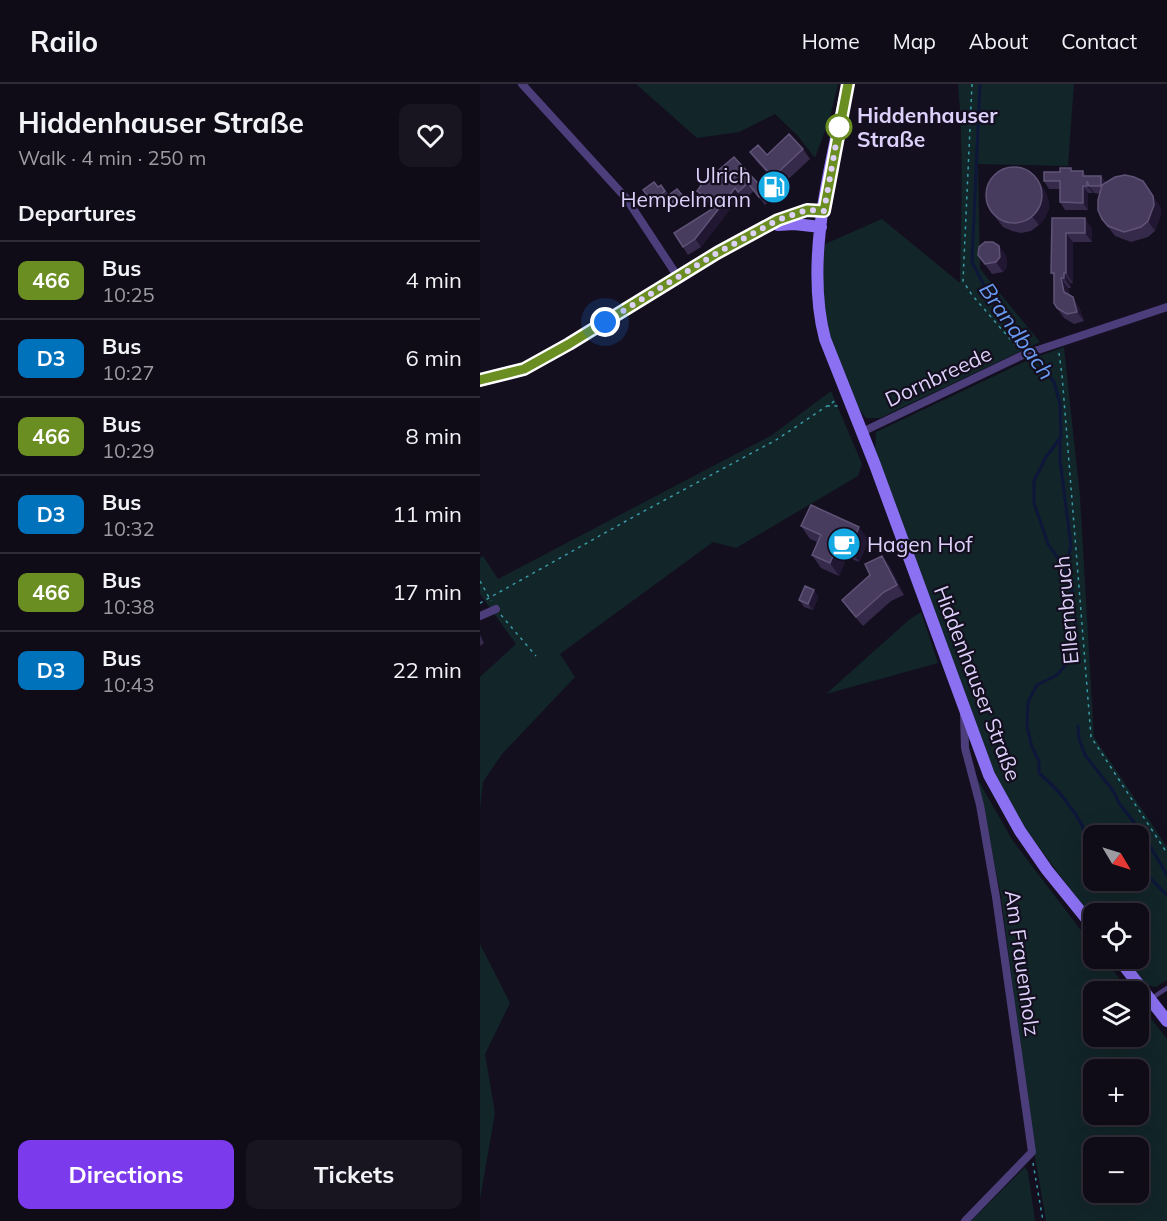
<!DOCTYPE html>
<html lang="en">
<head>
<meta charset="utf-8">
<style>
	:root { --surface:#0f0b17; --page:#181420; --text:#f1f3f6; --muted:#9b9ba1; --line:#2f2b36; --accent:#7c3aed }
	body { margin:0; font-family:Mulish,sans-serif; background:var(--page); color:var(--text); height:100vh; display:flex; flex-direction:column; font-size:22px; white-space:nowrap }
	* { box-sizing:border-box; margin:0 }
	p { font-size:20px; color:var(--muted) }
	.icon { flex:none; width:33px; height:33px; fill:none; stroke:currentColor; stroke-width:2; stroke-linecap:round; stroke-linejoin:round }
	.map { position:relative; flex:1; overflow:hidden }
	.panel { display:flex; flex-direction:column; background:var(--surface); width:480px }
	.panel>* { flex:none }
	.badge { padding:0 12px; border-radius:9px; font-size:21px; line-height:39px }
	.needle { width:39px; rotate:128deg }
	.tools { position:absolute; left:603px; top:741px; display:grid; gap:12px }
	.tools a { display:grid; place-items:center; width:66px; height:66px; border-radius:12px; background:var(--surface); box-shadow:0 6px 24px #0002,0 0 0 2px var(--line); font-size:30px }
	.you { position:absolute; width:30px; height:30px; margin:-15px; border:4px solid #fff; border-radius:50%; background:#1a73e8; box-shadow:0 0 0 9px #1a73e833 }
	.map>.badge { position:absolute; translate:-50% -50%; box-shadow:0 0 0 3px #fff }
	h2 { padding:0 18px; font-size:22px; line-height:54px }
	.round { display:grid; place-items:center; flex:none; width:63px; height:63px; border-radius:12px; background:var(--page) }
	.headline { display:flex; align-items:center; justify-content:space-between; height:102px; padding:0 18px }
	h1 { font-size:28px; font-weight:700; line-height:45px }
	.action { display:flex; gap:12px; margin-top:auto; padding:12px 18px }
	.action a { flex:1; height:69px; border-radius:12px; background:var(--accent); color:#fff; font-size:24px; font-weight:700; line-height:69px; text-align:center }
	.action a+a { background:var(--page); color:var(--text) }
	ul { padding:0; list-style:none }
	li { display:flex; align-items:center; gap:18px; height:78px; padding:0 18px; border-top:2px solid var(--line) }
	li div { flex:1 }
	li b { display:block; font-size:22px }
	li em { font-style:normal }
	li .badge { min-width:66px; font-weight:700; text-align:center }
	header { display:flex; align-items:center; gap:36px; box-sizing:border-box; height:84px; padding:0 30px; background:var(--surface); border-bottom:2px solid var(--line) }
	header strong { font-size:28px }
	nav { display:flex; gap:33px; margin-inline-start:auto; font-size:21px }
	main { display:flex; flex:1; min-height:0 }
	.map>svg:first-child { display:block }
	.green { fill:#122529; fill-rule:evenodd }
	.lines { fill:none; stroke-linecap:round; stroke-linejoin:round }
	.stream { stroke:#0e1639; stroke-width:3 }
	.path { stroke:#399aa7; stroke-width:1.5; stroke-dasharray:3 4.5; stroke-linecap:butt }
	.lane { stroke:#4b3e7a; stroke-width:4.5 }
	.street { stroke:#4b3e7a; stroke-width:8 }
	.secondary { stroke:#8b71f2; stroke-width:12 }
	.wall { fill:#362a4b }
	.shaded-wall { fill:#211732 }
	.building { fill:#483c5e; stroke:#5f5377; stroke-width:1.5 }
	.line-casing { stroke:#fff; stroke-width:14 }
	.line { stroke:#6b8e23; stroke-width:9 }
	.walk { stroke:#ddd1fb; stroke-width:6; stroke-dasharray:0 10.8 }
	.stop-dot { fill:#fff; stroke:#6b8e23; stroke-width:3 }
	.labels { text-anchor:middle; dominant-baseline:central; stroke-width:4.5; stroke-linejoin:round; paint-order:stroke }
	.stop-label { font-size:21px; font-weight:bold; fill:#ddd1fb; stroke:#140f1f; text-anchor:start }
	.poi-label { font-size:21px; fill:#ddd1fb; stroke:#140f1f; text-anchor:end }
	.street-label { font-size:21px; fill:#ddd1fb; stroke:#140f1f }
	.water-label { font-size:22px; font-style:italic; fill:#699af1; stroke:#140f1f }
</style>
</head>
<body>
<header>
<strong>Railo</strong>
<nav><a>Home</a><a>Map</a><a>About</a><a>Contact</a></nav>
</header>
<main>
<section class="panel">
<div class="headline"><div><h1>Hiddenhauser Straße</h1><p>Walk · 4 min · 250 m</p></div><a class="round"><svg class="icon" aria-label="heart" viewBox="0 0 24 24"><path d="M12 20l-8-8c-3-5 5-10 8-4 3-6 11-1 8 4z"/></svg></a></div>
<h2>Departures</h2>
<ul>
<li><span class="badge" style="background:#6b8e23;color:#fff">466</span><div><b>Bus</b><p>10:25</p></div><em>4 min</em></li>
<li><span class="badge" style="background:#0072bc;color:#fff">D3</span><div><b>Bus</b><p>10:27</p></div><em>6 min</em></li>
<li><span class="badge" style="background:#6b8e23;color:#fff">466</span><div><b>Bus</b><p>10:29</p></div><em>8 min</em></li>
<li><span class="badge" style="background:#0072bc;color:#fff">D3</span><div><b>Bus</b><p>10:32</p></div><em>11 min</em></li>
<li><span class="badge" style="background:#6b8e23;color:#fff">466</span><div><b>Bus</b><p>10:38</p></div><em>17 min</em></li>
<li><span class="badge" style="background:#0072bc;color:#fff">D3</span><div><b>Bus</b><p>10:43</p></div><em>22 min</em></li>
</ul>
<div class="action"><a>Directions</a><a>Tickets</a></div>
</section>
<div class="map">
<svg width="687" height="1137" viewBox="0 0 687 1137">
	<rect width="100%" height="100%" fill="#140f1f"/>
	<path class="green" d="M156,0H358L350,33L335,74L317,51L295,30L259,48L217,54Z
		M478,0H594L588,82L498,80L500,185L560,258L400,334H386L379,325C367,296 350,261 344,230C341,207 343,183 345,160L402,135L480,199C481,132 484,66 478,0Z
		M584,263L600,413L614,653L687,763V896L676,903L663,900L643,875L658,874V830H614L613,836L541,739L510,683L395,365L396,348L546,277ZM614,752H658V796H614Z
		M351,307L382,380L378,392L256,464L233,458L80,570L95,593L22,670L3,698L0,724V593L36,560L0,510V474L3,472L18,495L292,351Z
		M441,528L458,579L346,610L430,535Z
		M497,694L533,757L613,862L614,874L624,875L649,907L614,908V952H658L659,919L687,955V1137H566L555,1073L521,812ZM614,986H658V1030H614ZM614,1064H658V1108H614Z
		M0,860L30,919L5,970L15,1029L0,1115Z
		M545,1083L548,1088L555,1137H491Z"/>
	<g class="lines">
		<path class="stream" d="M500,0L492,178L511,215L574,298L580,320L581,353L566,373L554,397V419L568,460L585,484L592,507L595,539L594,571L577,591L557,601L548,618L547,643L552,663L559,677V689C579,706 593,723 605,747L621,752
			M580,354V376L591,462L585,484
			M598,642L599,655L605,671L634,708L639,719L663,750L687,791
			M658,782L687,811"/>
		<path class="path" d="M492,0L483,197L492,211L537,263
			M579,269L582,291L611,653L687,769
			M347,322H360
			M0,497L11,517
			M0,519L155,432L296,356L356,316
			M21,531L56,572
			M553,1079L563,1137"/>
		<path class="lane" d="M672,914L687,904"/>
		<path class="street" d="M42,0L146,114L198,193
			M382,348L543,271L687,223
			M0,532L16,525
			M484,631L485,664L500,721L516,813L552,1068L485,1137"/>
		<path class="secondary" d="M368,0C351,79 324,176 345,255L395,381L509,691L540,747L567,786L614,844
			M298,141L314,140L341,143
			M0,296L44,285L89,260L237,169L298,136L327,126L344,127
			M638,874L687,937"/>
	</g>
	<path class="wall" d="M323,65L330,75L300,103L277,78L270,68L287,71Z
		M254,73L285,107L291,115L285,121L274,107L264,116L260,112L221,163L208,171L203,163L235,124L222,115L217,107L234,90Z
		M593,87L607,92H621L626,99L680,122L681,130L675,147L668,153L651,158L635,152L622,135L620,110L614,109L613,107V109H608V126H585L580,118V105H569L564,97L580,88Z
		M181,101L189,111L197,105L204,115L192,124L186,116L176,124L163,106L178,103Z
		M564,105L568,115L569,124L565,134L559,141L551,147L541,149L532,147L523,143L510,126Z
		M572,134L612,144V158H593V199H591V204H588L589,211L599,223L604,237L594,240L584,234L577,224L574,192L571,189Z
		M519,162L526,172L527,183L523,188L512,190L498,171Z
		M321,442L389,456L379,478L367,473L359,492L341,484L332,471L337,458L330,455Z
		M409,481L424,511L411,517L383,542L369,526L362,516Z
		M334,506L338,513L333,526L324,523L319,516Z
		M0,551L4,559L0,562Z"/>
	<path class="shaded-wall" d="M603,87L608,94L609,102L613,107V109L607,102L603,92Z
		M621,92L626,100V110L621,102Z
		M558,96L564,105L568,115L569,124L565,134L559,141L552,132Z
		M663,97L680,122L681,130L675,147L668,137Z
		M603,102L608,109V126L603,119Z
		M255,104L260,112L221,163L215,155Z
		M605,134L612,144V158L605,149Z
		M586,149L593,158V199L586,189Z
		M519,162L526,172L527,183L523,188L516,178Z
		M584,189L591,199V204L584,194Z
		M581,194L588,204L591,218L584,208Z
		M593,213L599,223L604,237L597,228Z
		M379,443L389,456L379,478L370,465Z
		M358,460L367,473L359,492L350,479Z
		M402,472L409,481L424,511L417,501Z
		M334,506L338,513L333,526L328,520Z"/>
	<path class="building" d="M309,50L323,65L293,93L270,68L278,61L287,71Z
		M254,73L285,107L279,113L268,99L258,108L255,104L215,155L203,163L194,149L237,122L217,107L231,87L234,90Z
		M506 111a28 28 0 1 1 56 0a28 28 0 1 1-56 0Z
		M580,84H591V87H603V92H621V102H609L607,97V102H603V119L580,118V97H564V88H580Z
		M645,91L654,93L663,97L673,112L674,121L668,137L661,143L644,148L628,142L622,135L618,126V116L622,101L635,93Z
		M174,98L178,103L181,101L185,107L172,117L163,106Z
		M197,105L202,111L190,121L185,114Z
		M572,134H605V149H586V189H584V194H581L584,208L593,213L597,228L587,230L577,224L574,219V189H571Z
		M505,158H513L519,162L520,173L516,178L505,180L498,171L499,163Z
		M331,421L379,443L370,465L358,460L350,479L332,471L341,451L321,442Z
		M402,472L417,501L404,508L376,533L362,516L390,491L385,480Z
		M325,502L334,506L328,520L319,516Z"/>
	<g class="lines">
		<g class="line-casing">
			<path id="line" d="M0,296L44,285L89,260L237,169L298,136L327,126L344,127L368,0"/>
		</g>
		<use href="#line" class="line"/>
		<path class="walk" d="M125,238L237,169L298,136L327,126L344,127L359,43"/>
	</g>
	<defs>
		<g id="fuel-disc" transform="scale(1.725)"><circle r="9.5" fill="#15aae3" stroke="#140f1f"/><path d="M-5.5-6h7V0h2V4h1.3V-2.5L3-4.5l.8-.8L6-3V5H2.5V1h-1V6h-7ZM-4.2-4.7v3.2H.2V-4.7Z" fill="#fff"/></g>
		<g id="cafe-disc" transform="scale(1.725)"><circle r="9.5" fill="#15aae3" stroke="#140f1f"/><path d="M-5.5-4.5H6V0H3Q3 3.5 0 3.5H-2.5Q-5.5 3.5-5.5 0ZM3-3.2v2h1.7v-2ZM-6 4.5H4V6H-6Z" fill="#fff"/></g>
	</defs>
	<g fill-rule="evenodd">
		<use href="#fuel-disc" x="294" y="103"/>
		<use href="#cafe-disc" x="364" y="460"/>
	</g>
	<circle class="stop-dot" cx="359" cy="43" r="12"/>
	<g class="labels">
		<g class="stop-label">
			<text x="377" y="31">Hiddenhauser<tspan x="377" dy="24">Straße</tspan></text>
		</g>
		<g class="poi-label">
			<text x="271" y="91">Ulrich<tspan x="271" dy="24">Hempelmann</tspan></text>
			<text x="387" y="460" text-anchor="start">Hagen Hof</text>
		</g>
		<g class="street-label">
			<text transform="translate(458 292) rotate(-25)">Dornbreede</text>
			<text transform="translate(586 526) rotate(-95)">Ellernbruch</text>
			<text transform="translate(498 599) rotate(69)">Hiddenhauser Straße</text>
			<text transform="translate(543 879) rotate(82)">Am Frauenholz</text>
		</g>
		<g class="water-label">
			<text transform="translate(537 247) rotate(55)">Brandbach</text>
		</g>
	</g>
</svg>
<div class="tools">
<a><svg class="needle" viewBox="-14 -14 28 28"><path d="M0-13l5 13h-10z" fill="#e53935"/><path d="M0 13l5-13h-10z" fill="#9b9ba1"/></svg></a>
<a><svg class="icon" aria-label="locate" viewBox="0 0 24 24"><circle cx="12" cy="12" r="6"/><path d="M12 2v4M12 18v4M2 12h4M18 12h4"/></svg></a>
<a><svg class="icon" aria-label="layers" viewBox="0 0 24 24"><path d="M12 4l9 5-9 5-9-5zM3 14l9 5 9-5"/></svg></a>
<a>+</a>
<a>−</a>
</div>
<div class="you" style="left:125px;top:238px"></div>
</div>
</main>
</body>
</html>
